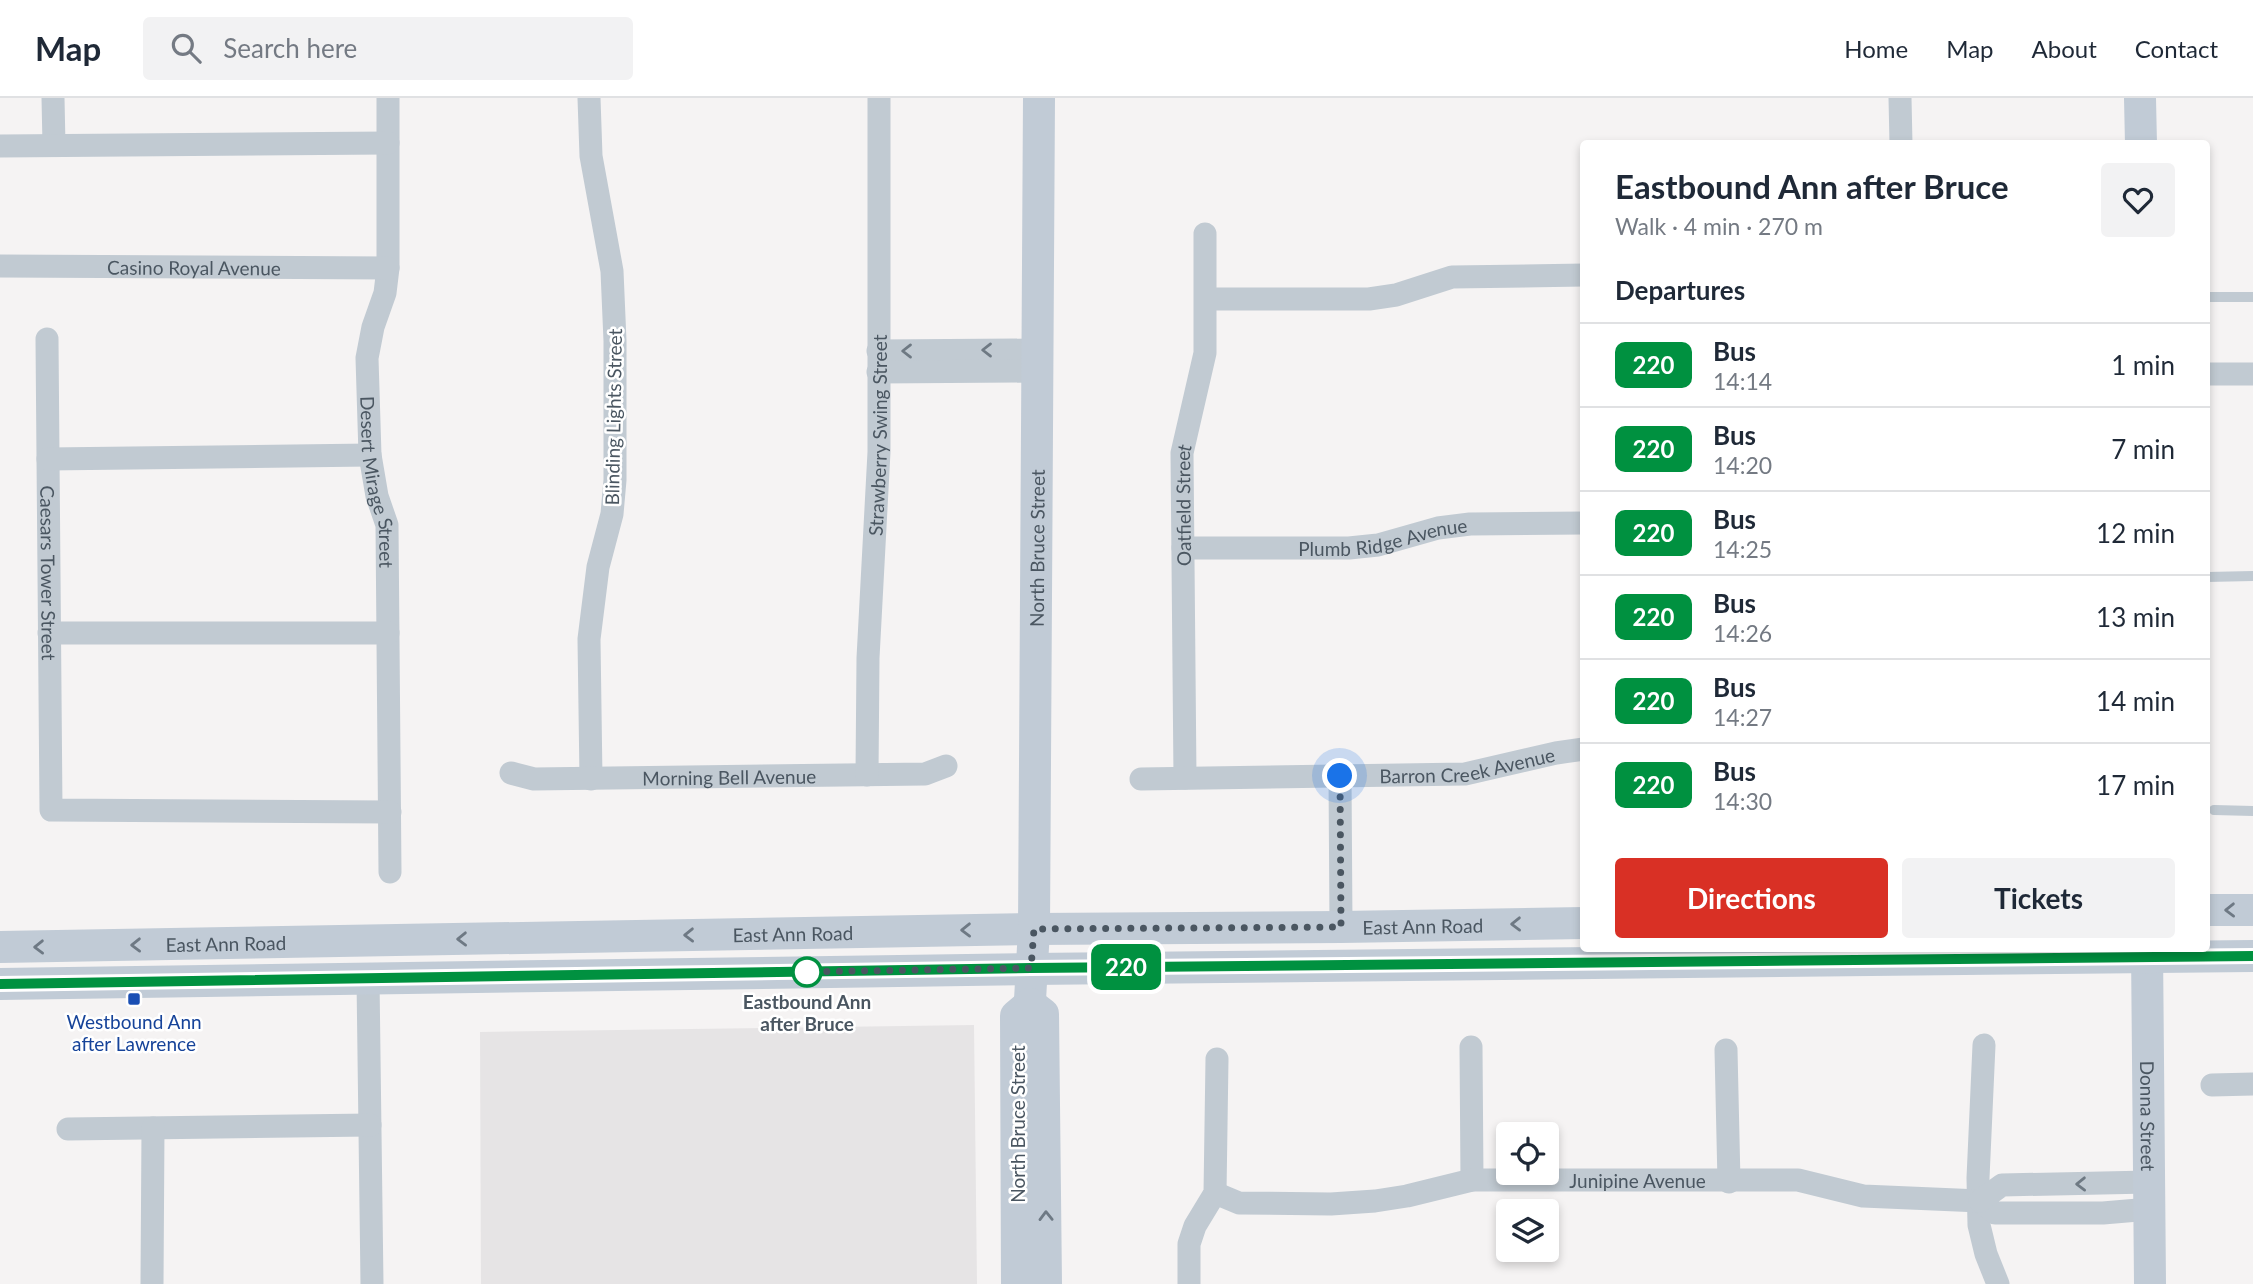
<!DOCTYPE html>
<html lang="en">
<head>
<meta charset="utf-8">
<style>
	:root { --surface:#fff; --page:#f2f2f3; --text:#1f2937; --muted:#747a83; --line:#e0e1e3; --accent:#d93025 }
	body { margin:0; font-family:Lato,sans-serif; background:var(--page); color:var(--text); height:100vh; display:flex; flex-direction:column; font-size:26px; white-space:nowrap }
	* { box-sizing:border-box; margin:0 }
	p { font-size:23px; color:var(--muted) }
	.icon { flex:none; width:38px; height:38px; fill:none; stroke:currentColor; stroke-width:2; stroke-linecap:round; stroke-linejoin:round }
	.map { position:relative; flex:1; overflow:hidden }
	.panel { position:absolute; left:1580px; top:42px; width:630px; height:812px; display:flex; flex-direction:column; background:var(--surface); border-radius:7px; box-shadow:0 4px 10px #0003 }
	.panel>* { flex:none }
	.badge { padding:0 14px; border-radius:10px; font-size:24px; line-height:46px }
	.buttons { position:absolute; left:1496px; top:1024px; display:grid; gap:14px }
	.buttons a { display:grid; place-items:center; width:63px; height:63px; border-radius:7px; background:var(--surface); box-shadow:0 4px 10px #0003; font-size:35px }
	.you { position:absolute; width:35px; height:35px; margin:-18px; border:5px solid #fff; border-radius:50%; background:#1a73e8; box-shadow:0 0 0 10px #1a73e833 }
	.map>.badge { position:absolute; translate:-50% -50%; box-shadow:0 0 0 4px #fff }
	h2 { padding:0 35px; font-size:26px; line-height:63px }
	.round { display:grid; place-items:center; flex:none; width:74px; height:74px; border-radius:7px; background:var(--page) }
	.overview { display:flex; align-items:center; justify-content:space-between; height:119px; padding:0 35px }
	h1 { font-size:33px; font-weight:700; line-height:52px }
	.action { display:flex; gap:14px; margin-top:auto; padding:14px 35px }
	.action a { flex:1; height:80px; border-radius:7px; background:var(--accent); color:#fff; font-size:28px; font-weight:700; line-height:80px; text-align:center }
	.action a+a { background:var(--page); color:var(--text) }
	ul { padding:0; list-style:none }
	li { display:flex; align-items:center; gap:21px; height:84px; padding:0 35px; border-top:2px solid var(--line) }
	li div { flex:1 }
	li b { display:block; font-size:26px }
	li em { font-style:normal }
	li .badge { min-width:77px; font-weight:700; text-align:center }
	header { display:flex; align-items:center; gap:42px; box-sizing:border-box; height:98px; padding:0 35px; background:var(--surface); border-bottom:2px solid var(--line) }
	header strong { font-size:33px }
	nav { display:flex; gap:38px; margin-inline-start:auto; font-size:24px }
	.search { width:490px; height:63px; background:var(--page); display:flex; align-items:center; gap:18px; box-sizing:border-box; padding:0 24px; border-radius:7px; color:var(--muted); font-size:26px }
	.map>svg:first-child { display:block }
	.education { fill:#e6e4e5 }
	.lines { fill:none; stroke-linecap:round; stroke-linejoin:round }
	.lane { stroke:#c1cad2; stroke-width:10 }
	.street { stroke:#c1cad2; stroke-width:23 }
	.secondary { stroke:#c1cbd6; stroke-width:32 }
	.oneway { stroke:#6e7983 }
	.oneway2 { stroke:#6e7984 }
	.line-casing { stroke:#fff; stroke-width:16 }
	.line { stroke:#009140; stroke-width:10 }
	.walk { stroke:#4a5661; stroke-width:7; stroke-dasharray:0 12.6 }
	.stop-dot { fill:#fff; stroke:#009140; stroke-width:3.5 }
	.transit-dot { fill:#1a4fb4; stroke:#fff; stroke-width:2.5 }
	.labels { text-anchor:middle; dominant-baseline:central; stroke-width:5; stroke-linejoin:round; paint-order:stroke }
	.street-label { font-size:19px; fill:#4a5661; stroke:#fff }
	.stop-label { font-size:19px; font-weight:bold; fill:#4a5661; stroke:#fff }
	.transit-label { font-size:19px; fill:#164399; stroke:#fff }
</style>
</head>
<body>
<header>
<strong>Map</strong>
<div class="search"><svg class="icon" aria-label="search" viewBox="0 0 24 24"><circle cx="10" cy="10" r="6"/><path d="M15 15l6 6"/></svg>Search here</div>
<nav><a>Home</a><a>Map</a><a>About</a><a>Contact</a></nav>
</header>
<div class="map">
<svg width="2253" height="1186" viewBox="0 0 2253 1186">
	<rect width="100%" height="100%" fill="#f5f3f3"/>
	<path class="education" d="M974,927L977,1186H481L480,934Z"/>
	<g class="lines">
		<path class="lane" d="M2207,199H2253
			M2207,479L2253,478
			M2214,712L2253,713"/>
		<g class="street">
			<path d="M53,0L54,47"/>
			<path id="s1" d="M388,0V170L385,195L373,229L367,260L370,357L377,398L387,427L390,774"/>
			<path d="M589,0L591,58L612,173L615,243V382L612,416L598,469L589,541L591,681"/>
			<path d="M1900,0L1901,46"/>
			<path d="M0,48L388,45"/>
			<path id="s2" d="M0,168L388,170"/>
			<path d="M1206,201H1369L1396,197L1452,179L1584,177"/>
			<path id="s3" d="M47,241L51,712L390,714"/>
			<path d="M878,253L1037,252"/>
			<path d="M878,274L1037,273"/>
			<path d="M2207,276H2253"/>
			<path d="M48,361L370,357"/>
			<path id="s4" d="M1183,450H1349L1378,447L1438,430L1470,426L1584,425"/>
			<path d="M49,535H388"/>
			<path id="s5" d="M511,675L534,681L925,676L946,668"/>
			<path id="s6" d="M867,677L868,560L879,354V0"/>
			<path d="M1340,678L1341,829"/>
			<path id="s7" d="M1185,680L1182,355L1205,255V136"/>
			<path id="s8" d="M1141,681L1465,676L1556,655L1584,651"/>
			<path d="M368,881L372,1186"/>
			<path d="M1984,947L1978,1080L1979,1127L1986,1156L1998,1186"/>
			<path d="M1471,949L1472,1082"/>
			<path d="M1726,952L1729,1084"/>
			<path d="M2212,987L2253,986"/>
			<path d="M68,1031L370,1027"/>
			<path id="s9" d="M1215,1095L1239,1105L1331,1106L1375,1103L1407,1098L1472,1082H1798L1863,1098L1980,1103L1995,1115H2103L2150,1111"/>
			<path d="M1980,1103L2002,1087L2149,1084"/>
			<path d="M152,1186L153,1030"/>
			<path d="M1189,1186V1146L1195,1128L1215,1095L1217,961"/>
		</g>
		<g class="secondary">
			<path d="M2140,0L2141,46"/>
			<path d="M2207,812H2253"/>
			<path id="s10" d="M0,849L1034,831L1341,829L1584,825"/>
			<path id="s11" d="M2147,850L2150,1186"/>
			<path d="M0,886L1031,871L2253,858"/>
			<path id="s12" d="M1030,902L1034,831L1039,0"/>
			<path d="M1017,1186L1016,918L1030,906L1043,916L1046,1186"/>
		</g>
	</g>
	<defs><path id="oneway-chevron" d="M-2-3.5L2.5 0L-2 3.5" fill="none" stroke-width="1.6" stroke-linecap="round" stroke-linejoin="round" transform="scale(1.75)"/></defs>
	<g class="oneway">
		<use href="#oneway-chevron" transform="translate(987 252) rotate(180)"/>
		<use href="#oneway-chevron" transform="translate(907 253) rotate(180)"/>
		<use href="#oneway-chevron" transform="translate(2081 1086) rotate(179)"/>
	</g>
	<g class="oneway2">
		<use href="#oneway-chevron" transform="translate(2230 812) rotate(179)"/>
		<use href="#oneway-chevron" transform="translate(1516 826) rotate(179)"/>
		<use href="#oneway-chevron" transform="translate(966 832) rotate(179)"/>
		<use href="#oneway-chevron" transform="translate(689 837) rotate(179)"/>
		<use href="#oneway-chevron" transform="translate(462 841) rotate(179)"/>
		<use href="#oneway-chevron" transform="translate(136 847) rotate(179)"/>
		<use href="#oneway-chevron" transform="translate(39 849) rotate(179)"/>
		<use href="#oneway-chevron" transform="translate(1046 1118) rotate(-91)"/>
	</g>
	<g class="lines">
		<g class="line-casing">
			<path id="line" d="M0,886L1031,870L2253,858"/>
		</g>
		<use href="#line" class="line"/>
		<path class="walk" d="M807,874H798L1031,870L1034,831L1341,829L1340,678"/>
	</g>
	<circle class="stop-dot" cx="807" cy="874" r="14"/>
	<rect class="transit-dot" x="127" y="894" width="14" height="14" rx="3.5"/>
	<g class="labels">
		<g class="street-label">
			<text stroke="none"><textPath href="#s2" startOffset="194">Casino Royal Avenue</textPath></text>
			<text transform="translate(613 319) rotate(-89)">Blinding Lights Street</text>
			<text stroke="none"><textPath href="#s6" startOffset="340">Strawberry Swing Street</textPath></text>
			<text stroke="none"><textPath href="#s1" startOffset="388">Desert Mirage Street</textPath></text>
			<text stroke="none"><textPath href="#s7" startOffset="273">Oatfield Street</textPath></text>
			<text stroke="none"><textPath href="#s4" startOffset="201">Plumb Ridge Avenue</textPath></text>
			<text stroke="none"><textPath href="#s12" startOffset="452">North Bruce Street</textPath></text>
			<text stroke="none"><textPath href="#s3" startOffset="234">Caesars Tower Street</textPath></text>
			<text stroke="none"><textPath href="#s8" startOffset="327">Barron Creek Avenue</textPath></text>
			<text stroke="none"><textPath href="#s5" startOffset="219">Morning Bell Avenue</textPath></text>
			<text stroke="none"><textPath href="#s10" startOffset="1423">East Ann Road</textPath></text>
			<text stroke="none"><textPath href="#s10" startOffset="793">East Ann Road</textPath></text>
			<text stroke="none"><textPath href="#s10" startOffset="226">East Ann Road</textPath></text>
			<text stroke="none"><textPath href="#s11" startOffset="168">Donna Street</textPath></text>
			<text transform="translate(1017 1026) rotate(-90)">North Bruce Street</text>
			<text stroke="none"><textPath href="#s9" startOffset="427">Junipine Avenue</textPath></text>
		</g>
		<g class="stop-label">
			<text x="807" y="903">Eastbound Ann<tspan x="807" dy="22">after Bruce</tspan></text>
		</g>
		<g class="transit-label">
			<text x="134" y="923">Westbound Ann<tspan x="134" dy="22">after Lawrence</tspan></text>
		</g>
	</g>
</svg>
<div class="buttons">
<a><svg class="icon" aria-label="locate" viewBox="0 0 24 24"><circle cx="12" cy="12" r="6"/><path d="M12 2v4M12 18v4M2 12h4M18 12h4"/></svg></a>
<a><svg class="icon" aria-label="layers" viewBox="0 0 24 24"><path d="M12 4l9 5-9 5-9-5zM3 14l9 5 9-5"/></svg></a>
</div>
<div class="you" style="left:1340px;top:678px"></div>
<b class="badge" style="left:1126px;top:869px;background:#009140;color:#fff">220</b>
<section class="panel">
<div class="overview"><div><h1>Eastbound Ann after Bruce</h1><p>Walk · 4 min · 270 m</p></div><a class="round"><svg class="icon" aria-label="heart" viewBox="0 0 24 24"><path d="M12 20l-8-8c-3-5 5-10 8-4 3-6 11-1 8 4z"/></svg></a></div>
<h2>Departures</h2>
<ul>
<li><span class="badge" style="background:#009140;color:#fff">220</span><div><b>Bus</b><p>14:14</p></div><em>1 min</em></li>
<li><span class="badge" style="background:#009140;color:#fff">220</span><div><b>Bus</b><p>14:20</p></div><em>7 min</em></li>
<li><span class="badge" style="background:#009140;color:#fff">220</span><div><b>Bus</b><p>14:25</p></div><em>12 min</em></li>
<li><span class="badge" style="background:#009140;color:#fff">220</span><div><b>Bus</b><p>14:26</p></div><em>13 min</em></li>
<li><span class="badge" style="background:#009140;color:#fff">220</span><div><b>Bus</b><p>14:27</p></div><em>14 min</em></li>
<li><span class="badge" style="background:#009140;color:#fff">220</span><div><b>Bus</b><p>14:30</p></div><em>17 min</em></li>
</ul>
<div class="action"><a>Directions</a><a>Tickets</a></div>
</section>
</div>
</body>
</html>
